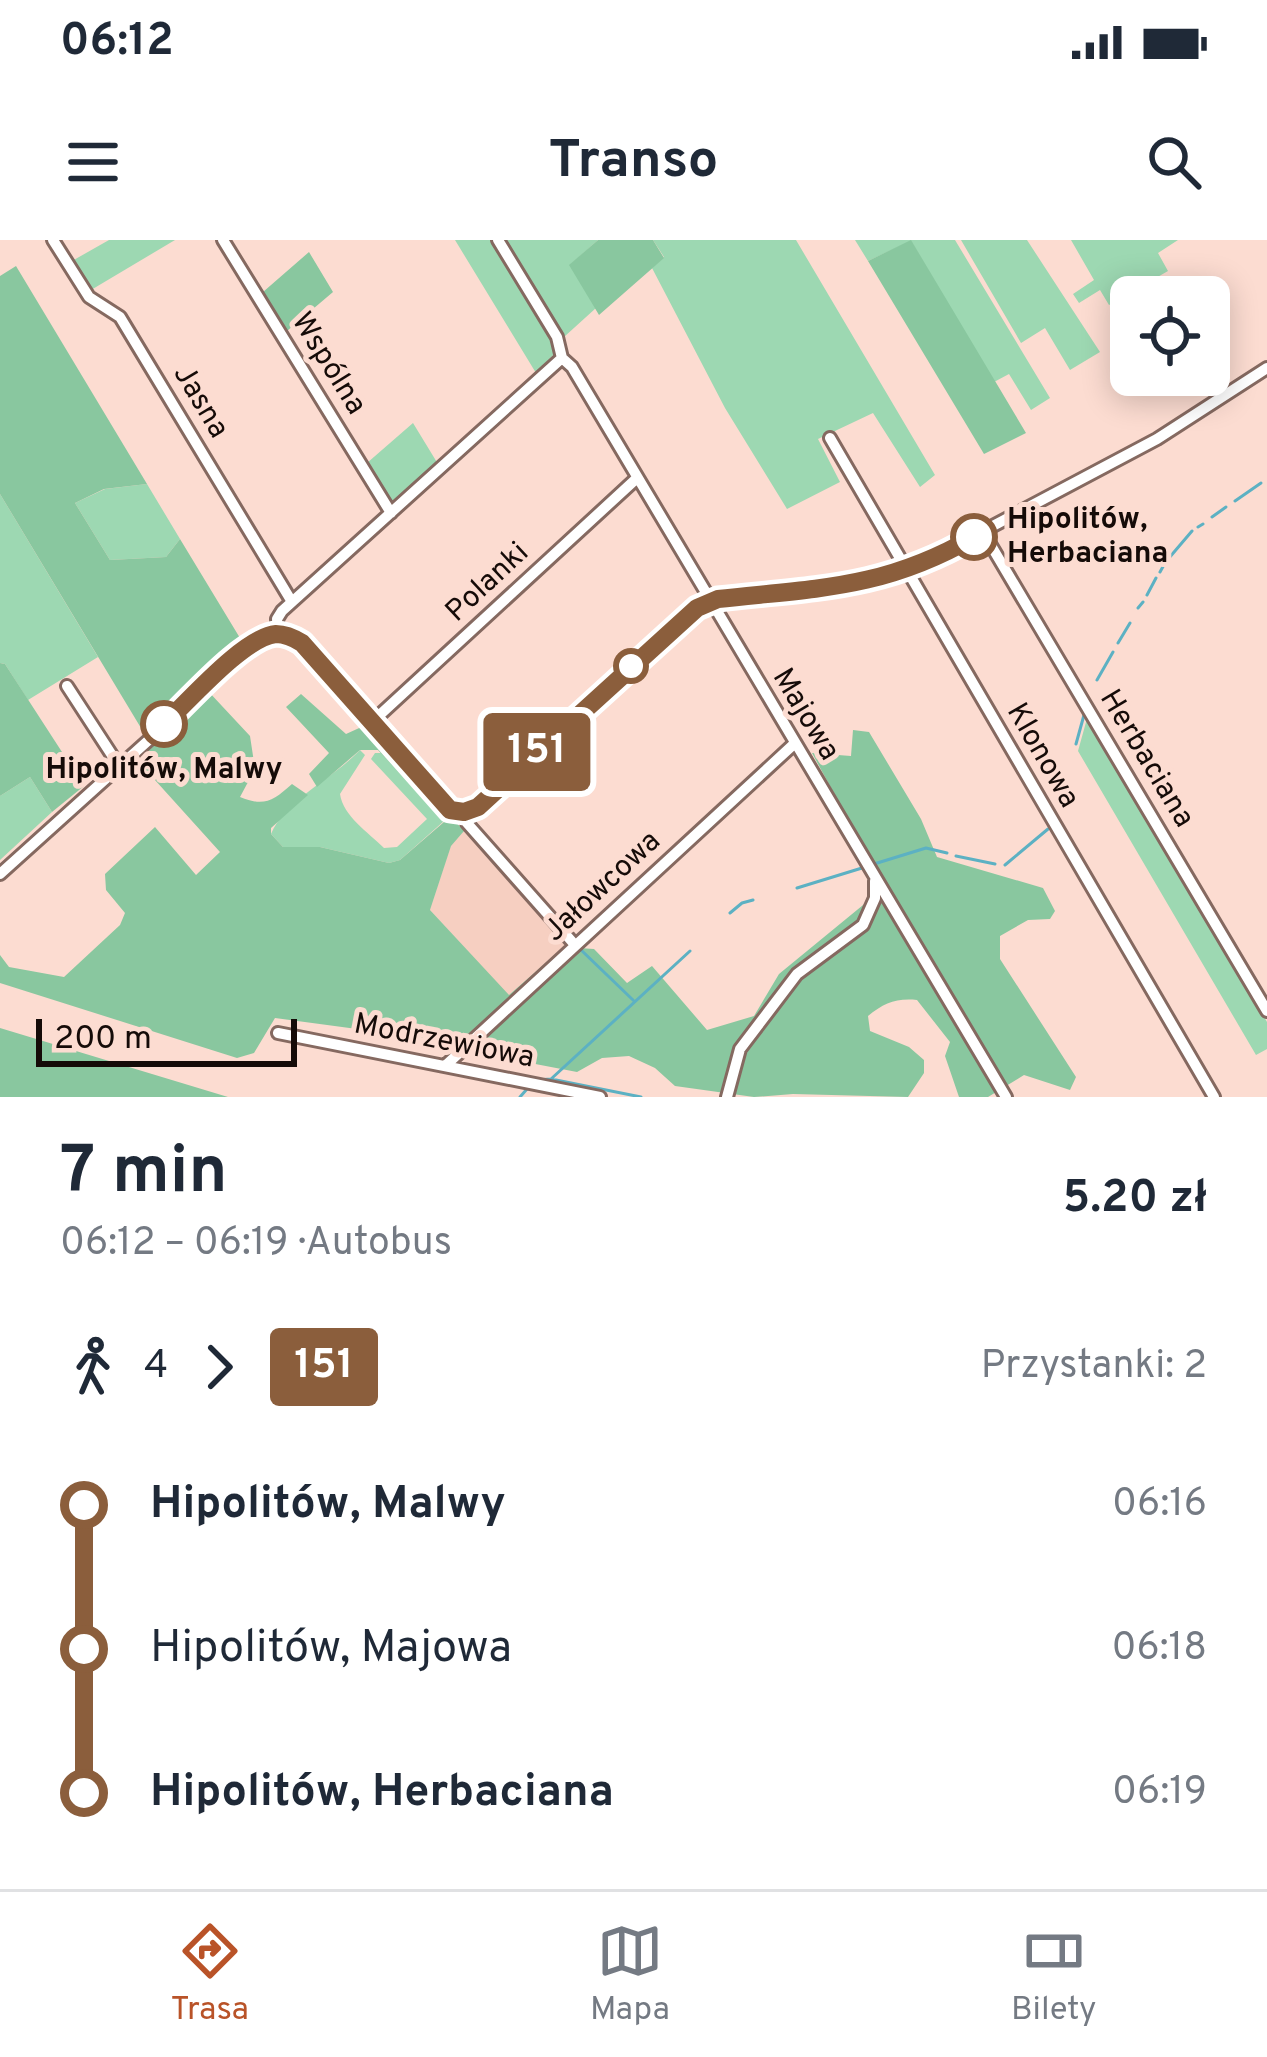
<!DOCTYPE html>
<html lang="pl">
<head>
<meta charset="utf-8">
<style>
	:root { --surface:#fff; --page:#f2f2f3; --text:#1f2937; --muted:#747a83; --line:#e0e1e3; --accent:#b95328 }
	body { margin:0; font-family:Overpass,sans-serif; background:var(--page); color:var(--text); height:100vh; display:flex; flex-direction:column; font-size:45px; white-space:nowrap }
	* { box-sizing:border-box; margin:0 }
	p { font-size:39px; color:var(--muted) }
	.icon { flex:none; width:66px; height:66px; fill:none; stroke:currentColor; stroke-width:2; stroke-linecap:round; stroke-linejoin:round }
	.map { position:relative; height:857px; overflow:hidden }
	.drawer { display:flex; flex-direction:column; background:var(--surface); flex:1 }
	.drawer>* { flex:none }
	.badge { padding:0 24px; border-radius:9px; font-size:42px; line-height:78px }
	.fabs { position:absolute; left:1110px; top:36px; display:grid; gap:24px }
	.fabs a { display:grid; place-items:center; width:120px; height:120px; border-radius:18px; background:var(--surface); box-shadow:0 6px 30px #0003; font-size:60px }
	.scale { position:absolute; left:36px; bottom:30px; width:261px; box-sizing:border-box; padding-left:12px; border:6px solid #150b08; border-top:0; font-size:33px; line-height:42px; white-space:nowrap; color:#150b08; -webkit-text-stroke:9px #fcdcd1; paint-order:stroke }
	.map>.badge { position:absolute; translate:-50% -50%; box-shadow:0 0 0 6px #fff }
	.legs { display:flex; align-items:center; gap:18px; height:132px; padding:0 60px; font-size:39px }
	.legs p { margin-inline-start:auto }
	.headline { display:flex; align-items:center; justify-content:space-between; height:204px; padding:0 60px }
	h1 { font-size:66px; font-weight:700; line-height:90px }
	ul { padding:0 60px; list-style:none }
	li { display:flex; align-items:center; gap:42px; height:144px; font-size:45px }
	li i { display:grid; place-items:center; width:18px; height:100%; margin:0 15px; background:currentColor }
	li i::after { content:''; width:30px; height:30px; margin:-15px; border:9px solid; border-radius:50%; background:var(--surface) }
	li p { margin-inline-start:auto }
	li:first-child i { background:linear-gradient(#0000 50%,currentColor 0) }
	li:last-child i { background:linear-gradient(currentColor 50%,#0000 0) }
	.status { display:flex; justify-content:space-between; align-items:center; height:84px; padding:0 60px; background:var(--surface); direction:ltr }
	.status svg { height:33px; fill:currentColor }
	header { display:flex; justify-content:space-between; align-items:center; height:156px; padding:0 60px; background:var(--surface); font-size:54px; font-weight:700 }
	.tab-bar { display:flex; justify-content:space-around; align-items:center; height:168px; border-top:3px solid var(--line); background:var(--surface); font-size:33px; color:var(--muted) }
	.tab-bar a { display:grid; justify-items:center; gap:6px }
	.tab-bar .current { color:var(--accent) }
	.map>svg:first-child { display:block }
	.built { fill:#f6cfc1 }
	.green { fill:#9dd8b2 }
	.forest { fill:#89c79f }
	.lines { fill:none; stroke-linecap:round; stroke-linejoin:round }
	.stream { stroke:#5cb1c3; stroke-width:3 }
	.street-casing { stroke:#856960; stroke-width:16 }
	.street { stroke:#fff; stroke-width:10 }
	.line-1-casing { stroke:#fff; stroke-width:27 }
	.line-1 { stroke:#8b5e3c; stroke-width:18 }
	.stop-1-dot { fill:#fff; stroke:#8b5e3c; stroke-width:6 }
	.labels { text-anchor:middle; dominant-baseline:central; stroke-width:10; stroke-linejoin:round; paint-order:stroke }
	.street-label { font-size:30px; fill:#150b08; stroke:#fcdcd1 }
	.stop-label { font-size:30px; font-weight:bold; fill:#150b08; stroke:#fcdcd1; text-anchor:start }
</style>
</head>
<body>
<div class="status"><b>06:12</b><svg viewBox="0 0 49 12"><path d="M0 12V9h3v3zM5 12V6h3v6zM10 12V3h3v9zM15 12V0h3v12zM26 1h20v11H26zM47 4h2v5h-2z"/></svg></div>
<header><svg class="icon" aria-label="menu" viewBox="0 0 24 24"><path d="M4 6h16M4 12h16M4 18h16"/></svg>Transo<svg class="icon" aria-label="search" viewBox="0 0 24 24"><circle cx="10" cy="10" r="6"/><path d="M15 15l6 6"/></svg></header>
<div class="map">
<svg width="1267" height="857" viewBox="0 0 1267 857">
	<rect width="100%" height="100%" fill="#fcdcd1"/>
	<path class="built" d="M464,591L567,703L509,756L430,670L451,605Z"/>
	<path class="green" d="M109,0H175L91,50L72,21Z
		M455,0H493L558,110L536,133Z
		M505,0H598L570,25L596,68L564,97Z
		M653,0H796L935,235L920,247L873,173L818,199L840,242L787,269L725,168L652,28L664,17Z
		M855,0H955L1050,158L1031,170L1009,134L994,142L911,1L868,21Z
		M961,0H1027L1100,112L1070,130L1045,88L1021,103Z
		M1071,0H1178L1158,13L1168,31L1109,65L1100,50L1079,63L1073,54L1094,40Z
		M413,183L438,224L393,265L367,223Z
		M147,244L180,299L166,317L110,320L75,263L105,249Z
		M0,254L98,417L28,460L5,424L0,423Z
		M1088,475L1267,782V809L1256,815L1078,511Z
		M360,510L365,515L340,554C343,576 368,592 384,608L397,607L427,579L371,519L375,513H381L444,581L400,620L389,623L320,607H283L271,594C286,559 334,538 360,510Z
		M30,537L52,572L0,620V556Z"/>
	<path class="forest" d="M598,0H653L664,18L599,75L569,25Z
		M911,0L1026,193L984,214L868,21Z
		M309,12L333,52L287,91L263,52Z
		M16,26L147,244L104,249L75,263L110,320L166,317L180,299L243,403L144,493L0,254V36Z
		M0,423L5,424L84,546L52,572L30,537L0,556Z
		M208,451L250,496L255,529L240,557C264,567 273,561 292,544L308,555L271,588V594L283,607H320L389,623L400,620L444,582L378,510H360L317,547L309,534L329,513L286,467L301,454L346,494L368,484L464,591L451,606L430,670L509,755L564,707L594,709L627,743L652,726L707,790L754,776L779,734L885,647L812,513L851,516L853,490L869,492L921,579L937,617L1043,648L1055,671L1050,679L1028,680L1000,696V719L1076,837L1070,850L1024,835L988,857H959L945,816L950,802L917,760C896,758 884,763 868,776L870,791L909,807L924,820V833L908,857L793,854L754,857L675,846L655,828L629,816L602,818L577,832L468,811L457,793L424,798L275,778L254,813L237,818L0,743V715L9,727L64,737L120,685L125,673L106,650L105,634L155,587L196,635L220,612L136,519Z
		M0,788L228,857H0Z"/>
	<g class="lines">
		<path class="stream" d="M1235,261L1261,243
			M1212,277L1226,267
			M1198,287L1203,284
			M1169,318L1192,291
			M1160,332L1165,323
			M1147,355L1156,338
			M1138,368L1143,362
			M1118,403L1130,383
			M1097,440L1113,412
			M1076,504L1084,475
			M956,616L995,624
			M874,624L926,608L947,613
			M1005,625L1048,589
			M797,648L862,628
			M730,673L742,663L753,660
			M580,709L633,760
			M551,839L690,711
			M536,840L551,839L641,857
			M520,857L527,849"/>
		<g class="street-casing">
			<path id="street" d="M53,0L89,57L120,77L292,362
				M223,0L391,273
				M498,0L557,97L562,118
				M562,118L572,127L1006,857
				M830,198L1214,857
				M983,292L1267,771
				M278,394L277,379L282,371L562,118
				M67,446L119,526
				M372,482L636,239
				M464,572L467,583L575,705
				M0,634L262,398L290,396L303,403L450,570L464,572L478,567L697,368L718,359L821,350L908,331L1157,199L1267,128
				M278,793L600,857
				M445,826L794,504
				M727,857L740,809L797,734L863,685L875,658V641"/>
		</g>
		<use href="#street" class="street"/>
	</g>
	<g class="lines">
		<g class="line-1-casing">
			<path id="line-1" d="M164,484C189,461 244,397 276,394C286,394 294,398 302,403L450,570L464,572L478,567L697,368L718,359C817,348 884,349 974,297"/>
		</g>
		<use href="#line-1" class="line-1"/>
	</g>
	<g class="stop-1-dot">
		<circle cx="974" cy="297" r="21"/>
		<circle cx="631" cy="426" r="15"/>
		<circle cx="164" cy="484" r="21"/>
	</g>
	<g class="labels">
		<g class="street-label">
			<text transform="translate(328 124) rotate(58)">Wspólna</text>
			<text transform="translate(200 162) rotate(59)">Jasna</text>
			<text transform="translate(488 343) rotate(-43)">Polanki</text>
			<text transform="translate(805 475) rotate(59)">Majowa</text>
			<text transform="translate(1042 516) rotate(60)">Klonowa</text>
			<text transform="translate(1146 519) rotate(59)">Herbaciana</text>
			<text transform="translate(603 647) rotate(-43)">Jałowcowa</text>
			<text transform="translate(444 802) rotate(11)">Modrzewiowa</text>
		</g>
		<g class="stop-label">
			<text x="1007" y="280">Hipolitów,<tspan x="1007" dy="34">Herbaciana</tspan></text>
			<text x="164" y="530" text-anchor="middle">Hipolitów, Malwy</text>
		</g>
	</g>
</svg>
<div class="fabs">
<a><svg class="icon" aria-label="locate" viewBox="0 0 24 24"><circle cx="12" cy="12" r="6"/><path d="M12 2v4M12 18v4M2 12h4M18 12h4"/></svg></a>
</div>
<div class="scale">200 m</div>
<b class="badge" style="left:537px;top:512px;background:#8b5e3c;color:#fff">151</b>
</div>
<section class="drawer">
<div class="headline"><div><h1>7 min</h1><p>06:12 – 06:19 · Autobus</p></div><b>5.20 zł</b></div>
<div class="legs"><svg class="icon" aria-label="walk" viewBox="0 0 24 24"><circle cx="13" cy="4" r="2"/><path d="M13 8l-2 6 4 7M11 14l-3 7M7 12l3-4h3l4 4"/></svg>4<svg class="icon" aria-label="forward" viewBox="0 0 24 24"><path d="M9 5l7 7-7 7"/></svg><b class="badge" style="background:#8b5e3c;color:#fff">151</b><p>Przystanki: 2</p></div>
<ul>
<li><i style="color:#8b5e3c"></i><b>Hipolitów, Malwy</b><p>06:16</p></li>
<li><i style="color:#8b5e3c"></i><span>Hipolitów, Majowa</span><p>06:18</p></li>
<li><i style="color:#8b5e3c"></i><b>Hipolitów, Herbaciana</b><p>06:19</p></li>
</ul>
</section>
<nav class="tab-bar">
<a class="current"><svg class="icon" aria-label="directions" viewBox="0 0 24 24"><path d="M12 3l9 9-9 9-9-9zM9 14v-3h6M13 9l2 2-2 2"/></svg>Trasa</a>
<a><svg class="icon" aria-label="map" viewBox="0 0 24 24"><path d="M3 6l6-2 6 2 6-2v14l-6 2-6-2-6 2zM9 4v14M15 6v14"/></svg>Mapa</a>
<a><svg class="icon" aria-label="tickets" viewBox="0 0 24 24"><path d="M3 7h18v10H3zM15 7v10"/></svg>Bilety</a>
</nav>
</body>
</html>
